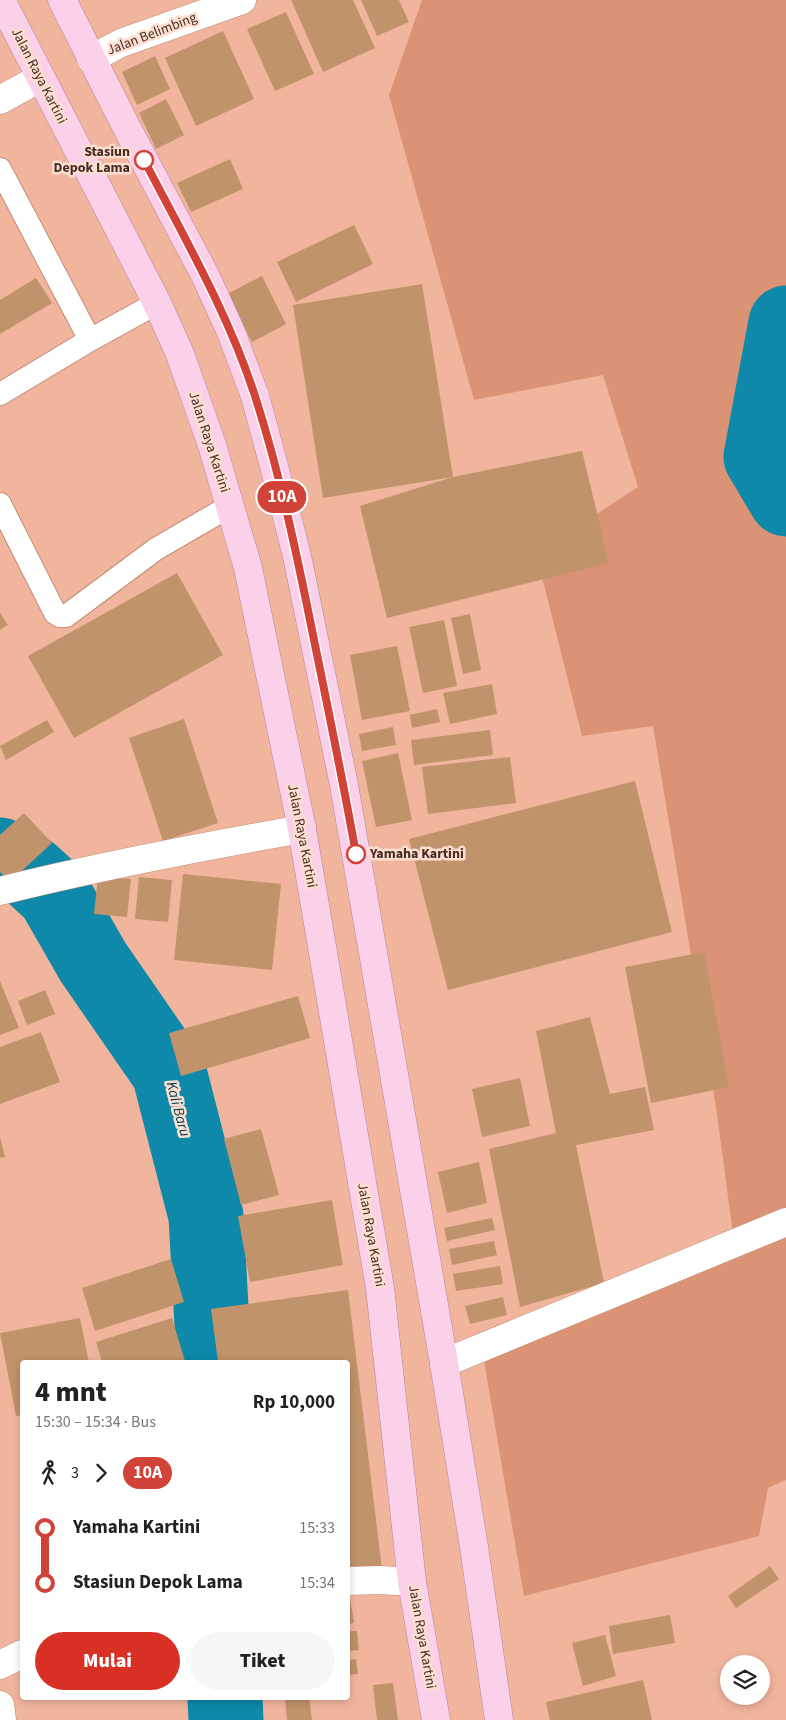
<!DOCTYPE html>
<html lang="id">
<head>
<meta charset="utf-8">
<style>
	:root { --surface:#fff; --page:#f6f6f6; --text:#222; --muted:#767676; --accent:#d93025 }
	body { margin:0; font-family:"Source Sans 3",sans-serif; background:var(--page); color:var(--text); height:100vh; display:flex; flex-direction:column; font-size:19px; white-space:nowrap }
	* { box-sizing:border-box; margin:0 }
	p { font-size:16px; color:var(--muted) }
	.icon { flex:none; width:28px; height:28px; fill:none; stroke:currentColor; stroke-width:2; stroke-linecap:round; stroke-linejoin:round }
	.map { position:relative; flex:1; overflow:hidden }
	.details { position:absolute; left:20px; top:1360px; width:330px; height:340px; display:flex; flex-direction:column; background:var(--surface); border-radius:5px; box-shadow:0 2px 8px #0003 }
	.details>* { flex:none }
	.badge { padding:0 10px; border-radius:16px; font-size:18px; line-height:32px }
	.controls { position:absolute; left:720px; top:1655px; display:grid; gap:10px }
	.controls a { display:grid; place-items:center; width:50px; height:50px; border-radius:50%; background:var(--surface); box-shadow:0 2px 8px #0003; font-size:25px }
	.map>.badge { position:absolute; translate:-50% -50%; box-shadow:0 0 0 2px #fff }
	.legs { display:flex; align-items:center; gap:8px; height:55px; padding:0 15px; font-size:16px }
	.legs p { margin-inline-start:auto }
	.overview { display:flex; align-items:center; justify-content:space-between; height:85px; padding:0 15px }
	h1 { font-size:28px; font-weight:800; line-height:38px }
	.cta { display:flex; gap:10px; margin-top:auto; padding:10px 15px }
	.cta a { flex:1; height:58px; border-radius:30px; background:var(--accent); color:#fff; font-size:20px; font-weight:800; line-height:58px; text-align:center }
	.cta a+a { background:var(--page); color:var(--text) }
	ul { padding:0 15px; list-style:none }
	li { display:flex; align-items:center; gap:18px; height:55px; font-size:19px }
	li i { display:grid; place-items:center; width:8px; height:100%; margin:0 6px; background:currentColor }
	li i::after { content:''; width:12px; height:12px; margin:-6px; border:4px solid; border-radius:50%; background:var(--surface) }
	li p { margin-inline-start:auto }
	li:first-child i { background:linear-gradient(#0000 50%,currentColor 0) }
	li:last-child i { background:linear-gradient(currentColor 50%,#0000 0) }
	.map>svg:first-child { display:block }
	.green { fill:#db9376 }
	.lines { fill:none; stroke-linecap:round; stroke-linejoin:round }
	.river { stroke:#0e89a9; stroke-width:75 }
	.building { fill:#c0936a }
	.lane-casing { stroke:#c58c75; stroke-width:24 }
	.street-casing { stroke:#c58c75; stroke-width:29 }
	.primary-casing { stroke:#b9829b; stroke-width:29 }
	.lane { stroke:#fff; stroke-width:22 }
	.street { stroke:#fff; stroke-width:28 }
	.primary { stroke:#fbd0e9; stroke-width:28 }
	.line-1-casing { stroke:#fff; stroke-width:11 }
	.line-1 { stroke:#d14338; stroke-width:8 }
	.stop-1-dot { fill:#fff; stroke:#d14338; stroke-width:2.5 }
	.labels { text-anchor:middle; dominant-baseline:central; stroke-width:5; stroke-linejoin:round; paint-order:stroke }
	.street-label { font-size:14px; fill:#452d23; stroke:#fdded1 }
	.stop-label { font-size:14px; font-weight:bold; fill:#452d23; stroke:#fdded1; text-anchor:end }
	.water-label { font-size:15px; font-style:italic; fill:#004052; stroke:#fdded1 }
</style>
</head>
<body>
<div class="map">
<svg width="786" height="1720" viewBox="0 0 786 1720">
	<rect width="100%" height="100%" fill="#f1b59d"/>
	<path class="green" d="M422,0H786V1480L768,1488L759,1536L524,1596L482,1349L733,1234L716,1107L653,726L582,736L536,553L638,487L603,375L474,400L389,95Z"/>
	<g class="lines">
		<path class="river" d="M786,323L761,457L786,499
			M0,855L31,873L54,894L93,962L169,1072L206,1216L214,1362
			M225,1698L226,1720"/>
	</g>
	<path class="building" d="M291,0H353L375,48L323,72Z
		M361,0H399L409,22L377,36Z
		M286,12L314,74L275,91L247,29Z
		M223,31L254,99L196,126L165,58Z
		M155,56L170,89L137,105L122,72Z
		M166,99L184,135L156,149L139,113Z
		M230,159L243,189L191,212L177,183Z
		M354,225L373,264L296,302L277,262Z
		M262,276L286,324L252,342L227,294Z
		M36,278L52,303L0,334V300Z
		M422,284L453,477L323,498L293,305Z
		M582,451L609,563L387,618L360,506L453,477Z
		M177,573L223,655L74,738L28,656Z
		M0,613L8,625L0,630Z
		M470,614L481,670L463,674L451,618Z
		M444,620L457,686L423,693L409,627Z
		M397,646L410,711L362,720L350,655Z
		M492,684L497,714L450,724L443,693Z
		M437,709L440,722L412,728L410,715Z
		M184,719L218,823L163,841L129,738Z
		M47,720L54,732L6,760L0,746Z
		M393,727L396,745L362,751L359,734Z
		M490,730L493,755L414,765L411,740Z
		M398,753L412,820L376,827L362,761Z
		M510,757L516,803L428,814L422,767Z
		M635,781L672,932L448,990L409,839Z
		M24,813L52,843L10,882L0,872V835Z
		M183,874L281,884L272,970L174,960Z
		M98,876L131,879L127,917L94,914Z
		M139,877L172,880L168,922L135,919Z
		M704,952L729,1087L651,1103L625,967Z
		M0,981L19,1028L0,1035Z
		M45,990L55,1014L27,1025L18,1001Z
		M298,996L310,1038L181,1076L169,1033Z
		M590,1017L610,1094L645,1087L654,1130L576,1145L604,1283L520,1307L489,1149L556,1133L536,1031Z
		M41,1032L60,1082L0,1104V1047Z
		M520,1078L530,1126L482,1137L472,1089Z
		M261,1129L279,1195L241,1205L224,1139Z
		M0,1137L5,1157L0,1158Z
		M479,1162L487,1203L447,1213L438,1172Z
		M332,1200L343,1265L250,1282L238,1216Z
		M492,1218L495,1230L447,1241L444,1228Z
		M494,1241L497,1255L452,1265L449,1249Z
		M171,1259L184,1302L95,1331L82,1288Z
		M500,1266L503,1284L456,1291L453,1274Z
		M348,1290L382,1569L348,1572V1362H218L211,1309Z
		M503,1297L507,1315L470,1324L465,1306Z
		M80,1318L89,1362H22V1415L16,1416L0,1333Z
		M172,1318L185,1361L180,1362H102L96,1342Z
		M770,1566L779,1579L736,1608L728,1596Z
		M348,1586L354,1623L348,1624Z
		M670,1615L675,1643L613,1654L609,1626Z
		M348,1631H357L359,1650L348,1651Z
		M605,1635L616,1676L583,1686L572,1643Z
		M356,1659L358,1674L348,1675V1660Z
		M643,1680L652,1720H550L546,1702Z
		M393,1683L398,1720H377L373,1685Z
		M285,1698H309L312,1720H287Z"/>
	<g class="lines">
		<g class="lane-casing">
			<path id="lane" d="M0,169L90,340
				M0,394L90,340L157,303
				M0,504L55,613L60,616H66L156,549L230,506"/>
		</g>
		<g class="street-casing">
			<path id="street" d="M91,59L121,43L242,0
				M0,100L40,78
				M0,891C100,866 200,847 302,829
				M444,1363L786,1222
				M348,1581L380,1580L412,1582
				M0,1665L22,1654
				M0,1705L2,1720"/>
		</g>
		<g class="primary-casing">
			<path id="primary" d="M1,0L157,303L180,354L212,445L248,568L302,829L380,1288L412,1582L436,1720
				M62,0L127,128L205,275L231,332L255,396L274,466L297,556L344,785L444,1363L474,1547L499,1720"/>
		</g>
		<use href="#lane" class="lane"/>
		<use href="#street" class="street"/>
		<use href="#primary" class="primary"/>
	</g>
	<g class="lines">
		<g class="line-1-casing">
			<path id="line-1" d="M144,160C184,237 228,313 255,396C280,474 297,555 313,635C328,708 343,781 356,854"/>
		</g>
		<use href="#line-1" class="line-1"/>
	</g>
	<g class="stop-1-dot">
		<circle cx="144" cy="160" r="9"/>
		<circle cx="356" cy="854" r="9"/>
	</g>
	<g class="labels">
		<g class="street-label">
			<text transform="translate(152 34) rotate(-21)">Jalan Belimbing</text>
			<text transform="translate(39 76) rotate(63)">Jalan Raya Kartini</text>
			<text transform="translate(209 442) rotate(72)">Jalan Raya Kartini</text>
			<text transform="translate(302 836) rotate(79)">Jalan Raya Kartini</text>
			<text transform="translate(371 1235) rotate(80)">Jalan Raya Kartini</text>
			<text transform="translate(422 1637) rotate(80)">Jalan Raya Kartini</text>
		</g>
		<g class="stop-label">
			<text x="130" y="152">Stasiun<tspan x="130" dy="16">Depok Lama</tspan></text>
			<text x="370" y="854" text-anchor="start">Yamaha Kartini</text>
		</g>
		<g class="water-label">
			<text transform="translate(178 1109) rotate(75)">Kali Baru</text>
		</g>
	</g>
</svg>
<div class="controls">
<a><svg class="icon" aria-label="layers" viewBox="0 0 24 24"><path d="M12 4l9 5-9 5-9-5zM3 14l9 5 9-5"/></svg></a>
</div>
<b class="badge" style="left:282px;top:497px;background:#d14338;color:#fff">10A</b>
<section class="details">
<div class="overview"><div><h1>4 mnt</h1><p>15:30 – 15:34 · Bus</p></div><b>Rp 10,000</b></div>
<div class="legs"><svg class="icon" aria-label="walk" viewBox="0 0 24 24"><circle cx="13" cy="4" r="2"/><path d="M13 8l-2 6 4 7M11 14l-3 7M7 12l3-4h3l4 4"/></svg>3<svg class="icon" aria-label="forward" viewBox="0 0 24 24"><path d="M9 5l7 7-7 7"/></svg><b class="badge" style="background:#d14338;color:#fff">10A</b></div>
<ul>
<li><i style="color:#d14338"></i><b>Yamaha Kartini</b><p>15:33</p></li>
<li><i style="color:#d14338"></i><b>Stasiun Depok Lama</b><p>15:34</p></li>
</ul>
<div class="cta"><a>Mulai</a><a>Tiket</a></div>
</section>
</div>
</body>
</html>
